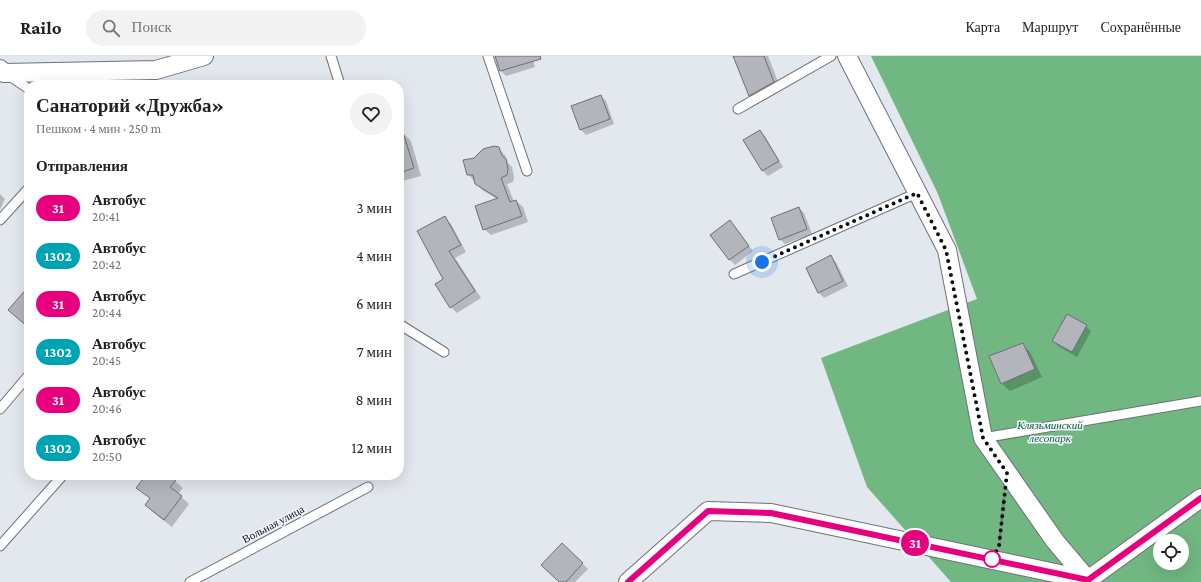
<!DOCTYPE html>
<html lang="ru">
<head>
<meta charset="utf-8">
<style>
	:root { --surface:#fff; --page:#f2f2f2; --text:#222; --muted:#767676; --line:#e0e0e0 }
	body { margin:0; font-family:"Crimson Pro",serif; background:var(--page); color:var(--text); height:100vh; display:flex; flex-direction:column; font-size:15px; white-space:nowrap }
	* { box-sizing:border-box; margin:0 }
	p { font-size:13px; color:var(--muted) }
	.icon { flex:none; width:22px; height:22px; fill:none; stroke:currentColor; stroke-width:2; stroke-linecap:round; stroke-linejoin:round }
	.map { position:relative; flex:1; overflow:hidden }
	.details { position:absolute; left:24px; top:24px; width:380px; height:400px; display:flex; flex-direction:column; background:var(--surface); border-radius:16px; box-shadow:0 4px 16px #0002 }
	.details>* { flex:none }
	.badge { padding:0 8px; border-radius:13px; font-size:14px; line-height:26px }
	.controls { position:absolute; left:1153px; top:478px; display:grid; gap:8px }
	.controls a { display:grid; place-items:center; width:36px; height:36px; border-radius:50%; background:var(--surface); box-shadow:0 4px 16px #0002; font-size:20px }
	.you { position:absolute; width:20px; height:20px; margin:-10px; border:3px solid #fff; border-radius:50%; background:#1a73e8; box-shadow:0 0 0 6px #1a73e833 }
	.map>.badge { position:absolute; translate:-50% -50%; box-shadow:0 0 0 2px #fff }
	h2 { padding:0 12px; font-size:15px; line-height:36px }
	.round { display:grid; place-items:center; flex:none; width:42px; height:42px; border-radius:21px; background:var(--page) }
	.summary { display:flex; align-items:center; justify-content:space-between; height:68px; padding:0 12px }
	h1 { font-size:19px; font-weight:800; line-height:30px }
	ul { padding:0; list-style:none }
	li { display:flex; align-items:center; gap:12px; height:48px; padding:0 12px }
	li div { flex:1 }
	li b { display:block; font-size:15px }
	li em { font-style:normal }
	li .badge { min-width:44px; font-weight:700; text-align:center }
	header { display:flex; align-items:center; gap:24px; box-sizing:border-box; height:56px; padding:0 20px; background:var(--surface); border-bottom:1px solid var(--line) }
	header strong { font-size:19px }
	nav { display:flex; gap:22px; margin-inline-start:auto; font-size:14px }
	.search { width:280px; height:36px; background:var(--page); display:flex; align-items:center; gap:10px; box-sizing:border-box; padding:0 14px; border-radius:22px; color:var(--muted); font-size:15px }
	.map>svg:first-child { display:block }
	.forest { fill:#70b781; fill-rule:evenodd }
	.shadow { fill:#0003 }
	.building { fill:#b4b4bc; stroke:#6e6e74 }
	.lines { fill:none; stroke-linecap:round; stroke-linejoin:round }
	.service-casing { stroke:#6e7278; stroke-width:11 }
	.minor-casing { stroke:#6e7278; stroke-width:20 }
	.path { stroke:#74767b; stroke-width:2.5; stroke-dasharray:3 2; stroke-linecap:butt }
	.service { stroke:#fff; stroke-width:9 }
	.minor { stroke:#fff; stroke-width:18 }
	.line-casing { stroke:#fff; stroke-width:9 }
	.line { stroke:#e6007e; stroke-width:6 }
	.walk { stroke:#0c0d0f; stroke-width:4; stroke-dasharray:0 7.2 }
	.stop-dot { fill:#fff; stroke:#e6007e; stroke-width:2 }
	.labels { text-anchor:middle; dominant-baseline:central; stroke-width:3; stroke-linejoin:round; paint-order:stroke }
	.park-label { font-size:11px; font-style:italic; fill:#10602e; stroke:#f0f5fc }
	.street-label { font-size:11px; fill:#0c0d0f; stroke:#f0f5fc }
</style>
</head>
<body>
<header>
<strong>Railo</strong>
<div class="search"><svg class="icon" aria-label="search" viewBox="0 0 24 24"><circle cx="10" cy="10" r="6"/><path d="M15 15l6 6"/></svg>Поиск</div>
<nav><a>Карта</a><a>Маршрут</a><a>Сохранённые</a></nav>
</header>
<div class="map">
<svg width="1201" height="526" viewBox="0 0 1201 526">
	<rect width="100%" height="100%" fill="#e3e7ee"/>
	<path class="forest" d="M871,0H1201V526H951L867,431L821,302L977,243L938,138ZM1160,485H1182V507H1160Z"/>
	<path class="shadow" d="M496,0H532L535,11L506,20L501,15Z
		M737,0H768L781,33L757,47L750,39Z
		M601,40L606,45L614,68L586,79L581,74Z
		M760,75L765,80L783,111L768,120L763,115Z
		M403,77L411,85L421,120L399,126V78Z
		M498,92L505,99L508,107L512,111L514,121L513,126L507,128L514,146L516,145L523,151L528,166L491,179L484,173L497,143L482,134L468,118L474,102Z
		M0,138L5,143L0,154Z
		M799,152L804,157L812,178L785,188L780,183Z
		M444,161L451,168L466,196L455,202L481,242L457,257L451,251L444,223Z
		M735,171L753,195L735,209L730,204L712,179Z
		M830,201L836,206L848,230L824,242L819,237L807,212Z
		M1086,270L1091,275L1077,301L1058,290L1053,285Z
		M1022,288L1030,296L1042,321L1010,335L1002,328L990,300Z
		M147,419H168L183,432L178,438L189,448L172,471L154,457L146,449L151,443L138,431Z
		M562,488L588,513L575,526H561Z"/>
	<path class="building" d="M495,0H540L541,3L500,15Z
		M733,0H764L774,26L749,40Z
		M601,39L610,63L580,74L571,50Z
		M399,73H402L414,112L399,117Z
		M760,74L779,105L762,115L743,84Z
		M494,90L499,91L502,100L506,103L508,113L507,119L501,122L510,146L516,144L522,160L483,174L475,150L498,142L475,128L473,119H467L463,104L474,102L483,93Z
		M799,151L807,173L779,184L771,162Z
		M445,160L461,189L449,195L475,235L450,252L435,228L443,223L417,175Z
		M730,164L749,190L729,204L710,179Z
		M831,199L843,225L818,237L806,212Z
		M29,230V272L8,254Z
		M1067,258L1087,269L1072,296L1052,285Z
		M1023,287L1035,313L1001,328L989,300Z
		M146,419H169L176,424L170,431L182,440L164,464L145,449L150,442L136,432Z
		M562,487L583,507L566,526H559L541,509Z"/>
	<g class="lines">
		<g class="service-casing">
			<path id="service" d="M331,0L340,29
				M488,0L527,115
				M8,19L29,33
				M738,53L831,0
				M0,164L29,132
				M734,218L917,137
				M399,268L444,296
				M0,353L29,319
				M983,382L1201,345
				M0,490L63,419
				M190,526L368,431"/>
		</g>
		<g class="minor-casing">
			<path id="minor" d="M847,0L947,194L983,382L1055,485L1088,524
				M0,13L4,17L156,14L204,0
				M628,526L708,455L771,457L1088,524
				M1085,526L1201,442"/>
		</g>
		<path class="path" d="M999,490L1004,441"/>
		<use href="#service" class="service"/>
		<use href="#minor" class="minor"/>
	</g>
	<g class="lines">
		<g class="line-casing">
			<path id="line" d="M628,526L708,455L771,457L1088,524L1201,442"/>
		</g>
		<use href="#line" class="line"/>
		<path class="walk" d="M762,206L917,137L946,194L983,382L1007,417L999,490L992,503"/>
	</g>
	<circle class="stop-dot" cx="992" cy="503" r="8"/>
	<g class="labels">
		<g class="park-label">
			<text x="1050" y="369">Клязьминский<tspan x="1050" dy="13">лесопарк</tspan></text>
		</g>
		<g class="street-label">
			<text transform="translate(273 468) rotate(-28)">Вольная улица</text>
		</g>
	</g>
</svg>
<div class="controls">
<a><svg class="icon" aria-label="locate" viewBox="0 0 24 24"><circle cx="12" cy="12" r="6"/><path d="M12 2v4M12 18v4M2 12h4M18 12h4"/></svg></a>
</div>
<div class="you" style="left:762px;top:206px"></div>
<b class="badge" style="left:915px;top:487px;background:#e6007e;color:#fff">31</b>
<section class="details">
<div class="summary"><div><h1>Санаторий «Дружба»</h1><p>Пешком · 4 мин · 250 m</p></div><a class="round"><svg class="icon" aria-label="heart" viewBox="0 0 24 24"><path d="M12 20l-8-8c-3-5 5-10 8-4 3-6 11-1 8 4z"/></svg></a></div>
<h2>Отправления</h2>
<ul>
<li><span class="badge" style="background:#e6007e;color:#fff">31</span><div><b>Автобус</b><p>20:41</p></div><em>3 мин</em></li>
<li><span class="badge" style="background:#00a3b4;color:#fff">1302</span><div><b>Автобус</b><p>20:42</p></div><em>4 мин</em></li>
<li><span class="badge" style="background:#e6007e;color:#fff">31</span><div><b>Автобус</b><p>20:44</p></div><em>6 мин</em></li>
<li><span class="badge" style="background:#00a3b4;color:#fff">1302</span><div><b>Автобус</b><p>20:45</p></div><em>7 мин</em></li>
<li><span class="badge" style="background:#e6007e;color:#fff">31</span><div><b>Автобус</b><p>20:46</p></div><em>8 мин</em></li>
<li><span class="badge" style="background:#00a3b4;color:#fff">1302</span><div><b>Автобус</b><p>20:50</p></div><em>12 мин</em></li>
</ul>
</section>
</div>
</body>
</html>
